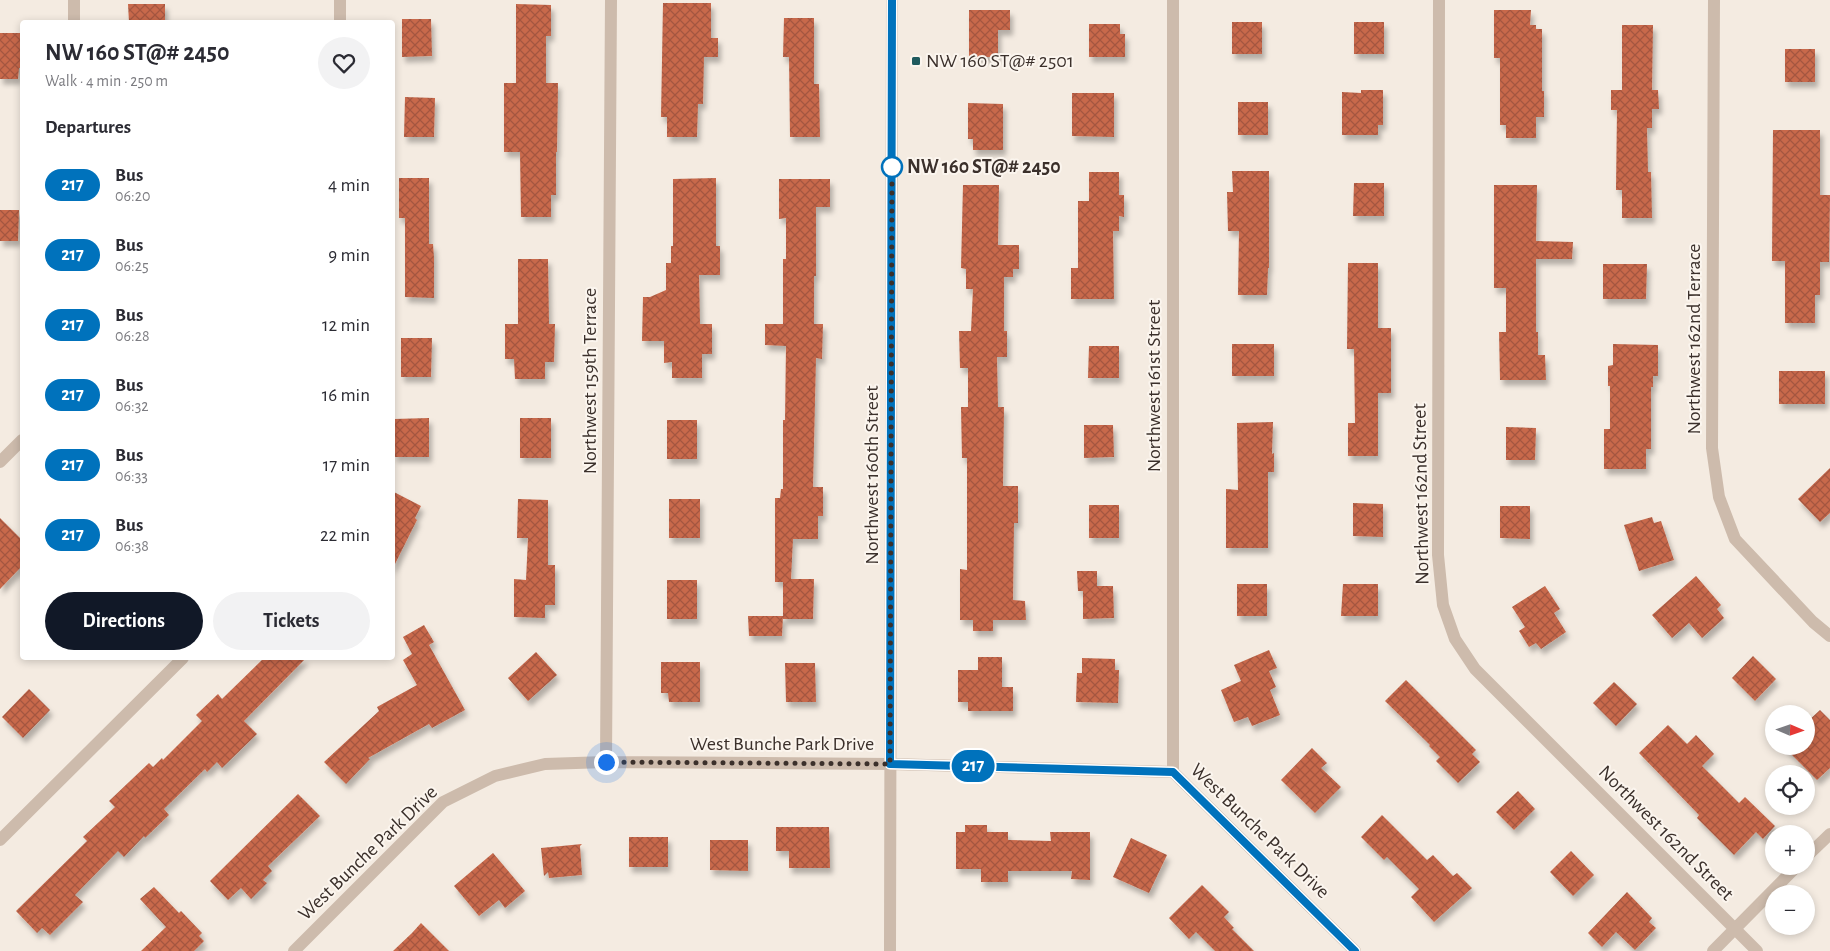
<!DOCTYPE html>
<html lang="en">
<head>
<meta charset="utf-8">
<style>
	:root { --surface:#fff; --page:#f2f2f3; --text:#2b2b33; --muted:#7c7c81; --accent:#111827 }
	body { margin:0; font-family:"Alegreya Sans",sans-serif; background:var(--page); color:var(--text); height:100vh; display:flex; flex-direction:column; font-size:19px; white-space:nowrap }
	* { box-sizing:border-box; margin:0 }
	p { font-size:16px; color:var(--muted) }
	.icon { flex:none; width:28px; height:28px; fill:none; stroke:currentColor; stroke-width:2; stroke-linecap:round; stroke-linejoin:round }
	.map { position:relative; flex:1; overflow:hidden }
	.details { position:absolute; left:20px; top:20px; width:375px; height:640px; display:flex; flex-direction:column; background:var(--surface); border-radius:5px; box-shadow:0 2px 8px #0003 }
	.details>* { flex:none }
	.badge { padding:0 10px; border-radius:16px; font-size:18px; line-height:32px }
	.needle { width:32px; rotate:92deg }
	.buttons { position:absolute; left:1765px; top:705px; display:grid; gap:10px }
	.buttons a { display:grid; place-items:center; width:50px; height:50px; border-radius:50%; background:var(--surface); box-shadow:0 2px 8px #0003; font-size:25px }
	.you { position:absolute; width:25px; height:25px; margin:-12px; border:4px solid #fff; border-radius:50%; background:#1a73e8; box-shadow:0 0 0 8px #1a73e833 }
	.map>.badge { position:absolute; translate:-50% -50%; box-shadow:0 0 0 2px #fff }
	h2 { padding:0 25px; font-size:19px; line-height:45px }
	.round { display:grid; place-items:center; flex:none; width:52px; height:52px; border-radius:26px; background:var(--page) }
	.headline { display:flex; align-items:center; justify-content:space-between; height:85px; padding:0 25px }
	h1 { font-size:24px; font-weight:700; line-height:38px }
	.cta { display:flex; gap:10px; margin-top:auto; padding:10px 25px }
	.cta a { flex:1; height:58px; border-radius:30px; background:var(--accent); color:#fff; font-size:20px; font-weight:700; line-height:58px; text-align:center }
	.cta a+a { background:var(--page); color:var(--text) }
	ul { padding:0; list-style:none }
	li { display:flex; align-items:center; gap:15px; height:70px; padding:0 25px }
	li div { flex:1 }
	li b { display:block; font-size:19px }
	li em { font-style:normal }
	li .badge { min-width:55px; font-weight:700; text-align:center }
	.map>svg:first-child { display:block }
	.building { fill:url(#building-cross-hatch); filter:url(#shadow) }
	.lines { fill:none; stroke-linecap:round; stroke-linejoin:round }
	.minor { stroke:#cdbbac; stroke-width:12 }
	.line-casing { stroke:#fff; stroke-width:11 }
	.line { stroke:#0072bc; stroke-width:8 }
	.walk { stroke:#3b302b; stroke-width:5; stroke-dasharray:0 9 }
	.poi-dot { fill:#1f5a5e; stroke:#fbf5ee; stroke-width:2 }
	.stop-dot { fill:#fff; stroke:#0072bc; stroke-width:2.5 }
	.labels { text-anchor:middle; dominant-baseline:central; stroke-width:4; stroke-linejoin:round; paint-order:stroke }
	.poi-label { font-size:20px; fill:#3b302b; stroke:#fbf5ee; text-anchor:start }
	.stop-label { font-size:20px; font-weight:bold; fill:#3b302b; stroke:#fbf5ee; text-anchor:start }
	.street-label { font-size:20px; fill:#3b302b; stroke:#fbf5ee }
</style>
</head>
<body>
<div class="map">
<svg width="1830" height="951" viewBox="0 0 1830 951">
	<defs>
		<pattern id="building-cross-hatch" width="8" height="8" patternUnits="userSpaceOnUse" patternTransform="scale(1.25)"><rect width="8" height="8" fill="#c8694b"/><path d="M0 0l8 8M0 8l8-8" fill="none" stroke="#a4573f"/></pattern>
		<filter id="shadow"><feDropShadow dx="3" dy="5.5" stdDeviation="2.5" flood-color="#0004"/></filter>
	</defs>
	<rect width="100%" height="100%" fill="#f4ebe1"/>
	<path class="building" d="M663,3H711V38H718V57H704L703,104H698L697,137H667V117H661Z
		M128,4H165V22H129Z
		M516,4L551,5V36H546V83H558L557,152H556V195H551V217H521L520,152H504V83H516Z
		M969,10H1010V30H998V57H969Z
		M1494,10H1531L1530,25H1536V29H1542V91H1544V117H1536V138H1506V125H1500V58H1494Z
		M784,18H814V84H819L820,137H790L789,57H783Z
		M402,19H431L432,56L402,57Z
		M1232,22H1262V54H1232Z
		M1354,22H1384V54H1354Z
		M1089,24H1120V34H1125V57H1089Z
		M1622,25H1653L1652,90H1658L1659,109H1652V128H1647L1648,172H1651L1652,218H1622V190H1616L1617,110H1611V90H1622Z
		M0,33H22V68H19L18,79H0Z
		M1785,49H1815V82H1785Z
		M1361,90H1383V125H1378V135H1342V92L1361,93Z
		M1072,93H1114V137L1072,136Z
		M405,97L435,98L434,137H404Z
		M1238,102H1268V135H1238Z
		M968,103L1003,104V150H973V139H968Z
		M1773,130H1820V195H1830L1829,262H1820V295H1815V323H1785V261H1772Z
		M1232,171H1269V268H1268L1267,295H1238L1239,231H1228L1227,192H1233Z
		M1089,172H1119V195H1124V217L1119,216V231H1113L1114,299H1071V268H1078V201H1089Z
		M399,178H429V244H433L434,258V298L405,297V218H399Z
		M716,178V246H720V275H699L700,324H712V354H702V378H672V362L664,363V341H642L643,297H650L666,290V263H671V246H673V179Z
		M779,179H830V207H816V276H814V324H823L822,359L816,358L813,487H823V516H818V539H793L791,579H814L813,619H783V582H775V498H780L781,489H783V420H785L786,346L765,345V324H783V259H786V218L779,219Z
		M1354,183H1384V216H1353Z
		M963,185H999L998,245H1019V269H1013V277H1004V331H1007V357H997L998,407H1004L1003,486H1018V523H1014L1013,600L1025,601L1026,620H993V631H973V620H960V569L967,570V458H962L961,407H968V368H960L959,331H971L973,289H966V269L961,268Z
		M1494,185H1537L1536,241L1573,242L1572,259H1536V332H1538V355H1545L1546,380H1500L1499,332H1506V288H1494Z
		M0,210H19L18,241H0Z
		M518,259H548L549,324H555L554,362H545V379H515L514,359H505V324H518Z
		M1348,263H1378V328H1391V393H1378V456H1348V423H1355L1354,349H1347Z
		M1603,264H1647L1646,299H1603Z
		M401,338H432L431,377H401Z
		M1232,344H1274V376H1232Z
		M1613,344L1658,345V376H1653V387H1651V449H1646V469H1604V429H1610V386H1608V366L1613,365Z
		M1089,346H1119V378H1088Z
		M1779,371H1825V404H1779Z
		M429,418V457H394V419Z
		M520,418H551V458H520Z
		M667,420H697V459H667Z
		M1273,422L1272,454L1274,453V472H1268V548H1226V489L1238,490L1237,423Z
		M1084,425H1113L1114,457L1084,458Z
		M1506,427L1536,428L1535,460H1506Z
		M1830,468V513L1820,522L1798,499Z
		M392,491L421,506L415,518L417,520L392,570Z
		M518,499L548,500V565H555V605H545V618L514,617V579L526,580L528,538H517Z
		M669,499H700V538H669Z
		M1353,503L1383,504V537L1353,536Z
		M1089,505H1119V538H1089Z
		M1500,506H1530V539L1500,538Z
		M1652,517L1654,523L1661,521L1674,560L1639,571L1624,525Z
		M0,518L22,540V566L0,589Z
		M1077,571H1097V586H1113L1114,618L1083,619V591H1078Z
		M1696,576L1721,605L1717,609L1724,618L1702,638L1689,623L1672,638L1652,615Z
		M667,580H697V619H667Z
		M1237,584H1267V616H1237Z
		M1343,584H1378V616H1341Z
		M1545,586L1560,609L1554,613L1566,632L1541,649L1536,643L1529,647L1519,631L1525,627L1512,607Z
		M748,616H783L782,636H749Z
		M424,625L434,642L429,645L465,710L432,728L429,724L368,758L370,759L346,784L324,762L379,711L377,707L417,685L403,660L412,654L403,637Z
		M1269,650L1277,668L1269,671L1276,687L1270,690L1280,715L1252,726L1248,717L1234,722L1221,690L1241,681L1234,665Z
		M536,652L557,675L528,701L508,678Z
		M1753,656L1776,679L1755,701L1732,678Z
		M978,657H1002V687H1013V711H968V702H958V670H978Z
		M264,658H306L244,721L257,734L222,768L217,762L207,772L205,769L164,809L169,815L145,838L144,836L124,857L118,851L75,895L83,902L50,935L42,928L37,933L16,911L87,841L83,837L115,807L109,801L149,763L153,767L162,758L163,760L202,721L196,715L218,694L222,699Z
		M1082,658L1115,659V670H1119L1118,703L1076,702L1077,673H1082Z
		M661,662H700V702H669L668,693H661Z
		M785,663H815L816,702H786Z
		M1406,680L1476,750L1472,754L1480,762L1458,783L1436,761L1440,757L1429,746L1430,745L1385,701Z
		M1614,682L1637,704L1616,726L1593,703Z
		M29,689L50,710L23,738L2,717Z
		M1820,710L1830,720V768L1817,780L1783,746H1806V723Z
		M1668,725L1687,744L1696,735L1714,754L1702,766L1739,803L1745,797L1775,826L1763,839L1756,832L1734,855L1697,818L1699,815L1639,753Z
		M1312,748L1327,763L1321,768L1341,787L1315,813L1281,780Z
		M1518,791L1535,809L1514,830L1496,812Z
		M298,794L320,816L268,866L272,871L263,880L267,883L251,899L241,888L228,900L210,881Z
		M1382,815L1427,860L1433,855L1453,876L1457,873L1472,888L1434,922L1411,897L1419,889L1387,857L1384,860L1361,837Z
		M965,825H987V832H1008V840L1051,841L1050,832H1090V880L1071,879L1072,871H1008V882H981V869H956V832H965Z
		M776,827H829L830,868H789V851H776Z
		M629,837H668V867H629Z
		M1131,838L1167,855L1149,893L1113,877Z
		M710,840H748V871L710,870Z
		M582,844L580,846L582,875L549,878L548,872L544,876L541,848Z
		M1571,851L1594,875L1573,896L1550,872Z
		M493,853L525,891L505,908L499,900L479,916L454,886Z
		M1202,885L1229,912L1224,917L1234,928L1232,929L1254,951H1215L1196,932L1189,939L1169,918Z
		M154,887L179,913L181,911L202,933L199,936L204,941L194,951H141L166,927L140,899Z
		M1627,892L1652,918L1649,922L1656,928L1635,950L1616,932L1602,947L1588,933Z
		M421,923L449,951H393L412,933Z"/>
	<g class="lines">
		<path class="minor" d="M340,0V22
			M1439,0L1438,555L1443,605L1455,639L1475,669L1757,951
			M1714,0L1712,448L1719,497L1735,539L1813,622L1830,636
			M74,22V0
			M0,462L22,440
			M606,762L611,0
			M1173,772V0
			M0,840L183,658
			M1806,857L1830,834
			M294,951L443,802L495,776L545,764L606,762L890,764L1173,772L1355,951
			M890,951L892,0
			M1713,951L1797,866"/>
	</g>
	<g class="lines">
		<g class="line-casing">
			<path id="line" d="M892,0L890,764L1173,772L1355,951"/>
		</g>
		<use href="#line" class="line"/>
		<path class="walk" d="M606,762L890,764L892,167"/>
	</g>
	<rect class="poi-dot" x="911" y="56" width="10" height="10" rx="2.5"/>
	<circle class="stop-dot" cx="892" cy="167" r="10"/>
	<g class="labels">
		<g class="poi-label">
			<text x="926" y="61">NW 160 ST@# 2501</text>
		</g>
		<g class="stop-label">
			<text x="907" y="167">NW 160 ST@# 2450</text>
		</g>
		<g class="street-label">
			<text transform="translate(1694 339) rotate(-90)">Northwest 162nd Terrace</text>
			<text transform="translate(590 381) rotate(-90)">Northwest 159th Terrace</text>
			<text transform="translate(1154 386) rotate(-90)">Northwest 161st Street</text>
			<text transform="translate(872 475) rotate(-90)">Northwest 160th Street</text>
			<text transform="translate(1421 494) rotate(-91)">Northwest 162nd Street</text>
			<text x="782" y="744">West Bunche Park Drive</text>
			<text transform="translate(1260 831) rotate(44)">West Bunche Park Drive</text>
			<text transform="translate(1666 833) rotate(45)">Northwest 162nd Street</text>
			<text transform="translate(368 853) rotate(-44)">West Bunche Park Drive</text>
		</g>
	</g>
</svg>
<div class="buttons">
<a><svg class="needle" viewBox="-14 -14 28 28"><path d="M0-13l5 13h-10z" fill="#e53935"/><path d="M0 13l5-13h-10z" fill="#7c7c81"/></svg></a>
<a><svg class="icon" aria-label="locate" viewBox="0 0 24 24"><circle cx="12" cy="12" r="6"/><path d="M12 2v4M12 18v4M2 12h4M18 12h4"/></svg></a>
<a>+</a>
<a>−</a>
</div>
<div class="you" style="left:606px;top:762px"></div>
<b class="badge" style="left:973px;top:766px;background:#0072bc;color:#fff">217</b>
<section class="details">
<div class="headline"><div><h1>NW 160 ST@# 2450</h1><p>Walk · 4 min · 250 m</p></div><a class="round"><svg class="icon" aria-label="heart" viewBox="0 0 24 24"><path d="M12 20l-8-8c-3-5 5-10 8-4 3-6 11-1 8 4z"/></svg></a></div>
<h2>Departures</h2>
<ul>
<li><span class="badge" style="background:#0072bc;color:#fff">217</span><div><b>Bus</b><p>06:20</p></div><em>4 min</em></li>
<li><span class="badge" style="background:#0072bc;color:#fff">217</span><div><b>Bus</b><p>06:25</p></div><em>9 min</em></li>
<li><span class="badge" style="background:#0072bc;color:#fff">217</span><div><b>Bus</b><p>06:28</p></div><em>12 min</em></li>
<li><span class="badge" style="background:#0072bc;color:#fff">217</span><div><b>Bus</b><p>06:32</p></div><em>16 min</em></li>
<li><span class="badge" style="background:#0072bc;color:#fff">217</span><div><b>Bus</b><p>06:33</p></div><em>17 min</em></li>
<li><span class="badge" style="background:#0072bc;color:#fff">217</span><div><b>Bus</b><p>06:38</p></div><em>22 min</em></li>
</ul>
<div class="cta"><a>Directions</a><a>Tickets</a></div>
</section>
</div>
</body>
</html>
